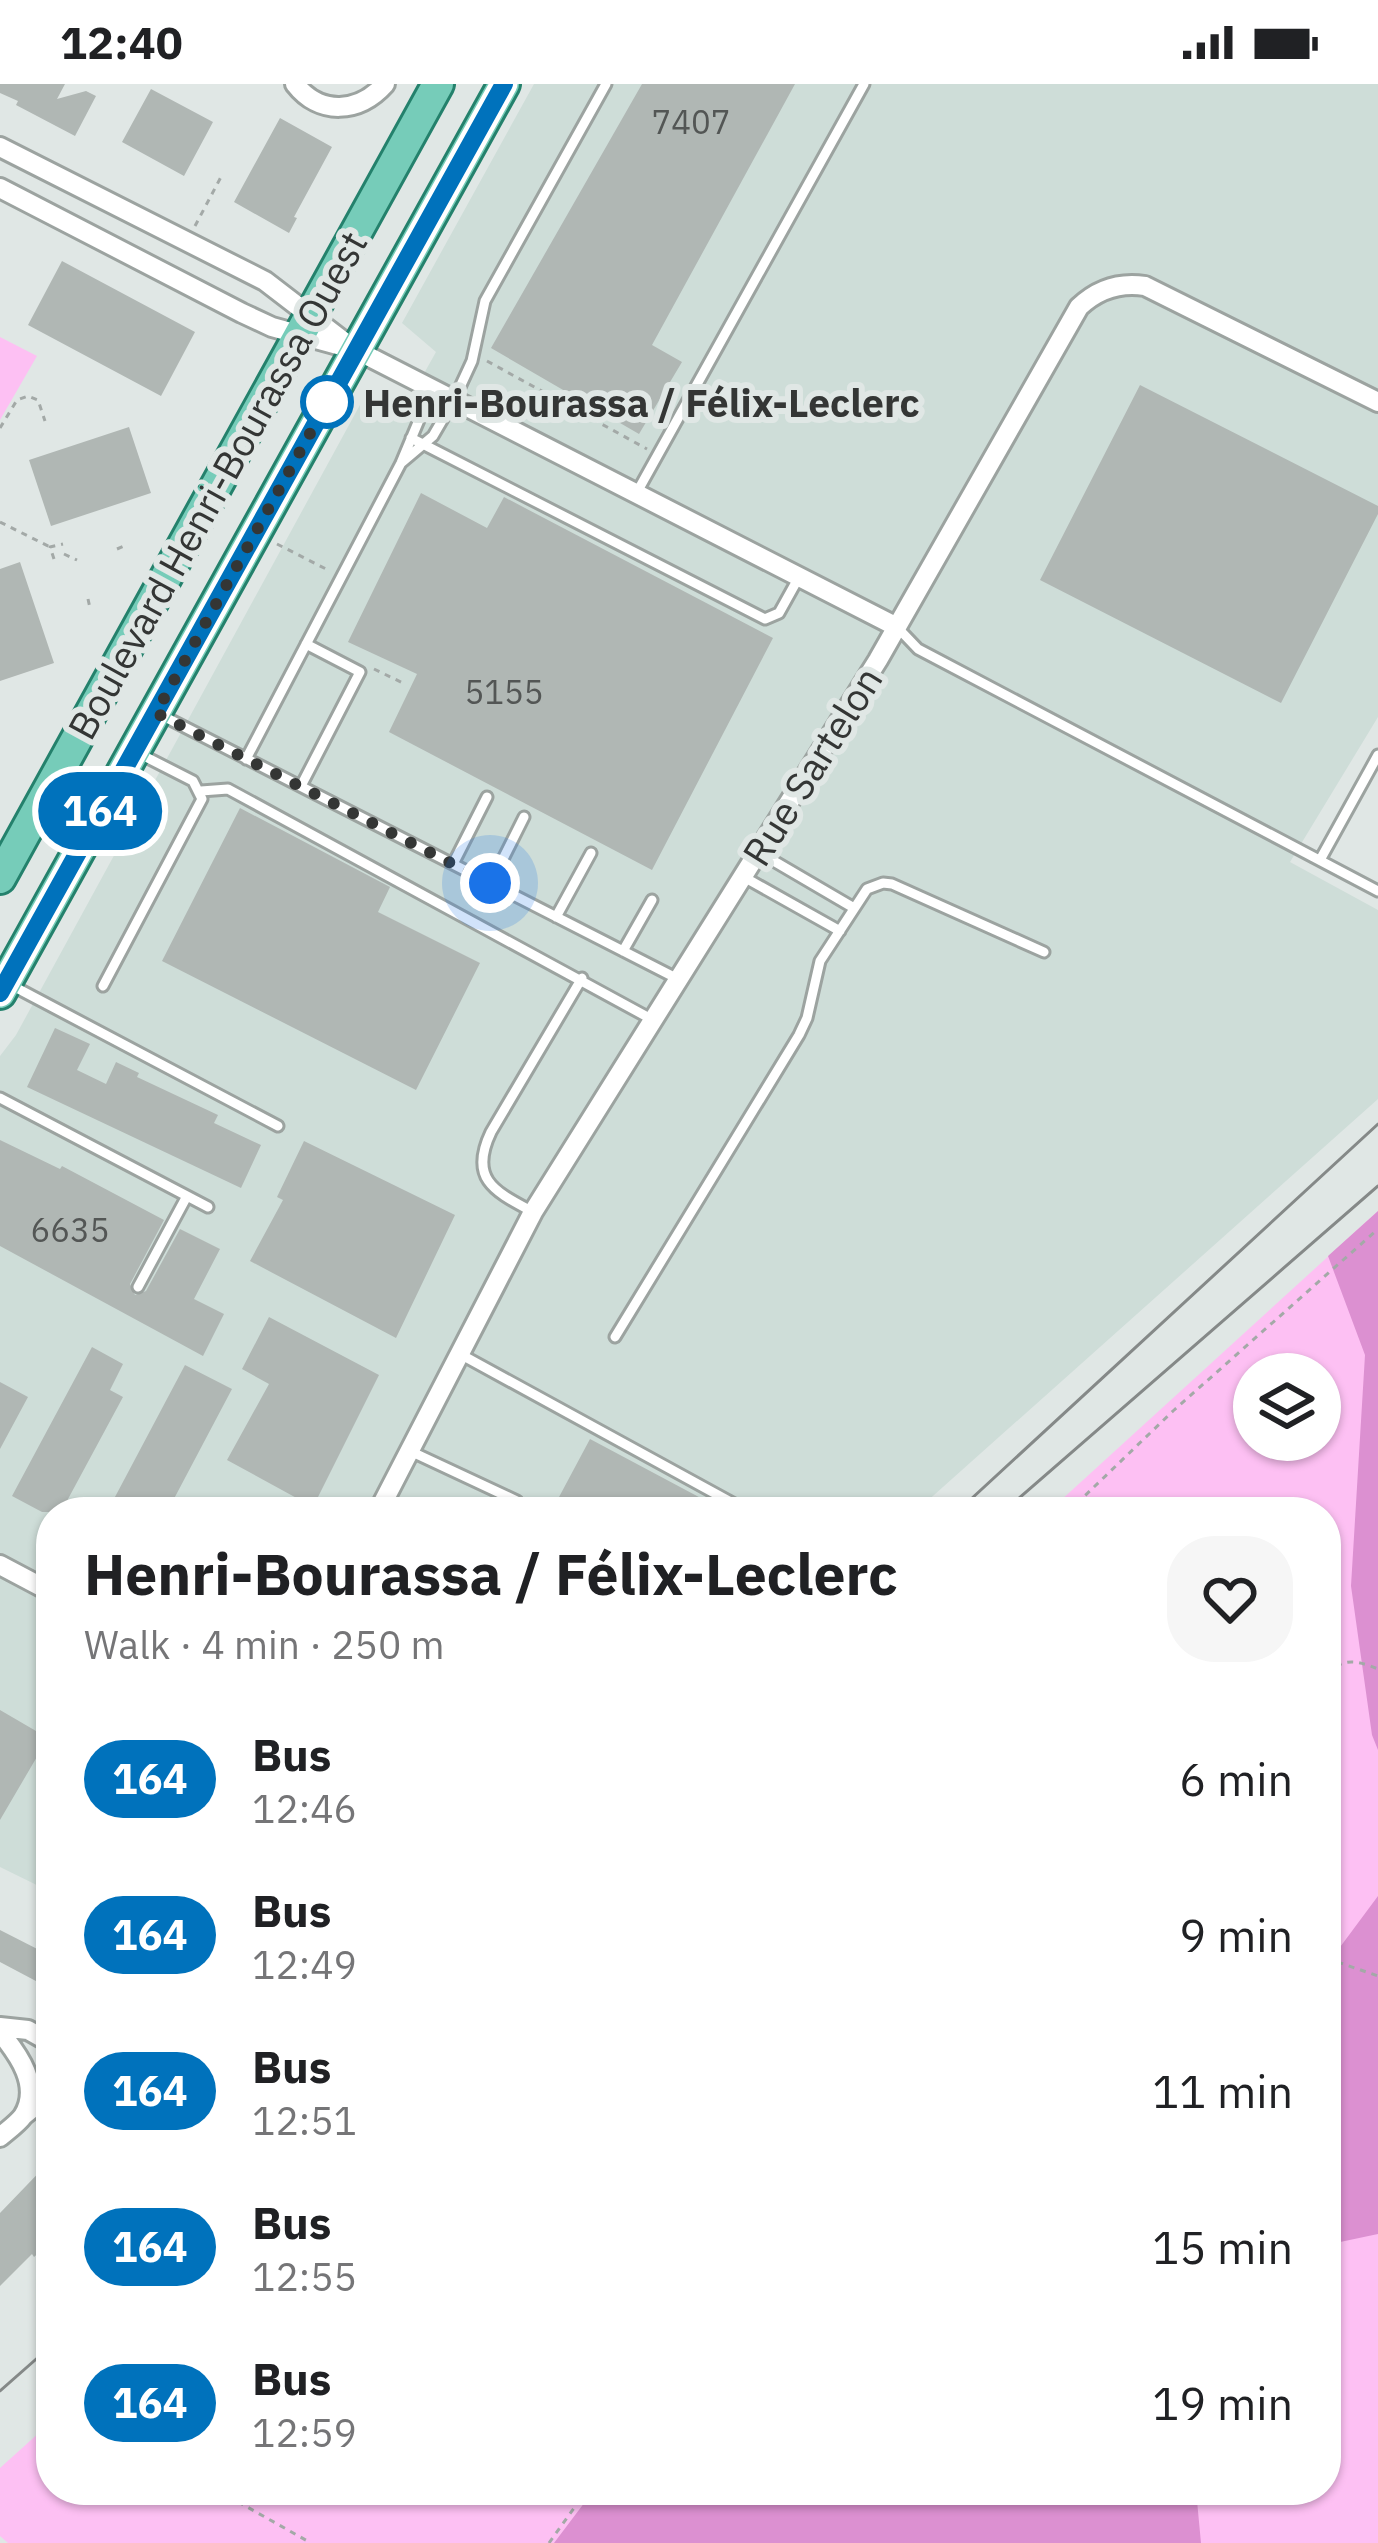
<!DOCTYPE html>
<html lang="en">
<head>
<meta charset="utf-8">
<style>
	:root { --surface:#fff; --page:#f6f6f6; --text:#202124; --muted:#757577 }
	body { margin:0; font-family:"IBM Plex Sans",sans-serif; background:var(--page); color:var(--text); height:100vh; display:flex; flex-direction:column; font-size:45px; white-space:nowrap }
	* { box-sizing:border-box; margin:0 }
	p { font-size:39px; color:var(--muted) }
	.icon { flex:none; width:66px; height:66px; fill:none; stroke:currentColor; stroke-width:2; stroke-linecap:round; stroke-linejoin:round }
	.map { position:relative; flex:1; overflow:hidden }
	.panel { position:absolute; left:36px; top:1413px; width:1305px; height:1008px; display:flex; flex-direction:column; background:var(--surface); border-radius:48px; box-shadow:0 3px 9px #0004 }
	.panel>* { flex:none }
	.badge { padding:0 24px; border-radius:39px; font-size:42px; line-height:78px }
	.tools { position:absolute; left:1233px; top:1269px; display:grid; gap:24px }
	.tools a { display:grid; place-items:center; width:108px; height:108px; border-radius:50%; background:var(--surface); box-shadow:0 3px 9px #0004; font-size:60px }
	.you { position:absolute; width:60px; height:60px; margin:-30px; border:9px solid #fff; border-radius:50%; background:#1a73e8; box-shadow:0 0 0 18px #1a73e833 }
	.map>.badge { position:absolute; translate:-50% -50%; box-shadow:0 0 0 6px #fff }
	.round { display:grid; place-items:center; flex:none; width:126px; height:126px; border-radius:48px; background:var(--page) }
	.head { display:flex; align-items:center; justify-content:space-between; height:204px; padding:0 48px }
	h1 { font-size:57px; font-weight:700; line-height:90px }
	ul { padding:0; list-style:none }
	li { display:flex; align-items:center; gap:36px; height:156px; padding:0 48px }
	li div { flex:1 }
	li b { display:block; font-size:45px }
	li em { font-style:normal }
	li .badge { min-width:132px; font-weight:700; text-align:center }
	.status { display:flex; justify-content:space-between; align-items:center; height:84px; padding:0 60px; background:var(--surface); direction:ltr }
	.status svg { height:33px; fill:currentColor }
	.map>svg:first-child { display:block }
	.built { fill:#ceddd8 }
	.green { fill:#fdc0f3; fill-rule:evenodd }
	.forest { fill:#dc90d1 }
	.building { fill:#b0b7b4 }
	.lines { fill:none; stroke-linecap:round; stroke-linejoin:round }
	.lane-casing { stroke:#9ca3a0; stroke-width:15 }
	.street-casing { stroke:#9ca3a0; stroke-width:24 }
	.primary-casing { stroke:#24816c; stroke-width:36 }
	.path { stroke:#a3a9a7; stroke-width:3; stroke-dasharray:6 6; stroke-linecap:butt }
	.lane { stroke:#fff; stroke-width:9 }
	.street { stroke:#fff; stroke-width:18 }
	.primary { stroke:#76ccb9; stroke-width:30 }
	.tram { stroke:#858988; stroke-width:3 }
	.line-casing { stroke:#fff; stroke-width:27 }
	.line { stroke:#0072bc; stroke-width:18 }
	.walk { stroke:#343635; stroke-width:12; stroke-dasharray:0 21.6 }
	.stop-dot { fill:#fff; stroke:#0072bc; stroke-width:6 }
	.labels { text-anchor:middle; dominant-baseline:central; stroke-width:12; stroke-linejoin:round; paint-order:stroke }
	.number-label { font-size:33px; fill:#535655 }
	.stop-label { font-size:39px; font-weight:bold; fill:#343635; stroke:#e0e7e5; text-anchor:start }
	.street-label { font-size:39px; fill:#343635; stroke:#e0e7e5 }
</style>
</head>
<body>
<div class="status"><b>12:40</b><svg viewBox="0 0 49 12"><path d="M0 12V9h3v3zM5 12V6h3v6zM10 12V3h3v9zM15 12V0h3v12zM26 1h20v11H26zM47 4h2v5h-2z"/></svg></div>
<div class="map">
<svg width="1378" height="2459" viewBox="0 0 1378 2459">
	<rect width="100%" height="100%" fill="#e0e7e5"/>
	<path class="built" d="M534,0H1378V633L1290,778L1378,826V1015L915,1428H51V1808L0,1783V972L16,951L361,319L404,325L436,268L402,239Z"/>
	<path class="green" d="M0,253L37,272L0,336Z
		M1378,1127V2459H8L0,2452V2384L51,2338V2406H1326V1428H1048ZM1254,1290H1320V1356H1254Z"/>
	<path class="forest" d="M1378,1127V1666L1372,1651L1351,1502L1365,1271L1328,1172Z
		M1378,1812V2150L1326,2161V1882Z
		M594,2406H1196L1201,2459H554Z"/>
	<path class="building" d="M0,0H65L57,15L86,7L96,12L75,52L16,21L18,17L0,9Z
		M642,0H795L652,261L682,278L639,350L491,264Z
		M151,5L213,38L184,92L122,58Z
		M280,34L332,63L294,133L297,134L289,149L234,118Z
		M62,177L195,248L161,312L28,241Z
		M1140,301L1378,422V430L1281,619L1040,496Z
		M129,343L151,409L51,442L29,376Z
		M421,409L487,444L504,413L773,554L652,786L389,648L417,590L348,558Z
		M20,478L54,579L0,597V485Z
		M240,724L390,803L378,828L480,879L416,1006L162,877Z
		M55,944L90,960L77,986L106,1000L116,978L139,989L137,993L218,1031L214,1039L261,1061L241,1104L27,1003Z
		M0,1056L60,1085L62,1082L164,1136L130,1200L135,1211L146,1207L180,1145L220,1165L194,1215L224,1230L203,1272L0,1162Z
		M304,1057L455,1131L396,1254L250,1177L283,1116L277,1113Z
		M269,1233L379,1291L313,1423L227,1376L269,1300L242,1285Z
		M92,1263L123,1280L110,1306L123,1313L61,1428H42L12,1412Z
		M185,1281L232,1305L167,1428H107Z
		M0,1298L28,1313L0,1365Z
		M590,1355L727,1428H551Z
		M0,1626L48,1654L0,1736Z
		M0,1846L51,1872V1905L0,1878Z
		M51,2076V2158L34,2173L32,2170L0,2202V2129Z"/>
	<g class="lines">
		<g class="lane-casing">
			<path id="lane" d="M411,354L765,535L779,529L799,493
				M401,379L433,352L454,316L472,277L485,217L606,0
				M636,410L864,0
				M897,543L918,565L1378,807
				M161,631L678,895
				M246,675L401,379L432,305
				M301,702L360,588L306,560
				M201,707L228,705L653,936
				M760,769L854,824
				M1320,776L1378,671
				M453,780L487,713
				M742,792L840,847
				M491,799L524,733
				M556,833L591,769
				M623,867L652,816
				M11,901L278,1042
				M103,902L202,715L193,697L138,669
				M0,1014L208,1123
				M533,1128C496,1108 468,1096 491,1048L582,894
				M138,1203L187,1112
				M615,1253L799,951L807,934L820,877L867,805L883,799L892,800L1044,868
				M460,1270L749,1428
				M410,1367L517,1417"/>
		</g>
		<g class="street-casing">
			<path id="street" d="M295,0C320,32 359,29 385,0
				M0,63L265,197L347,260
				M0,104L242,229L272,243L356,266L897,543
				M378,1428L533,1128L878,576L1079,223C1098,205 1119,198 1145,202L1378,318
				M0,1481L51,1508
				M0,1943L28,1946L51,1959
				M0,1948C18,1970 42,2002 23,2032C18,2039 7,2047 0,2053
				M24,2031L51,2009"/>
		</g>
		<g class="primary-casing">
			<path id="primary" d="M0,794L438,0
				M0,909L504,0"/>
		</g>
		<path class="path" d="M195,142L222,91
			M487,277L647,365
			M545,338L562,308
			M0,344L17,316L28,312L38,316L45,337
			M0,438L50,463
			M277,460L328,486
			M117,465L124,462
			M64,470L77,476
			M54,475L50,463L63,460
			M88,515L90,524
			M374,585L405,600
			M1068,1428L1173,1327L1378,1145
			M1326,1589C1345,1574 1356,1576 1378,1585
			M1326,1874L1378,1892
			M217,2406L311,2459
			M549,2459L587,2406"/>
		<use href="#lane" class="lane"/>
		<use href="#street" class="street"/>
		<use href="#primary" class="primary"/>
		<path class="tram" d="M957,1428L1378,1040
			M1003,1428L1378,1102
			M0,2307L51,2262"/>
	</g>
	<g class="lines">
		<g class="line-casing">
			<path id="line" d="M0,909L504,0"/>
		</g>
		<use href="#line" class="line"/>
		<path class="walk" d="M327,318L329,315L156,629L490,799"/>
	</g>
	<circle class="stop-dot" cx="327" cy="318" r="24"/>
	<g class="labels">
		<g class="number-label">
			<text x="691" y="37">7407</text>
			<text x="504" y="607">5155</text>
			<text x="70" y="1145">6635</text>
		</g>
		<g class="stop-label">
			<text x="363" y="318">Henri-Bourassa / Félix-Leclerc</text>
		</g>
		<g class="street-label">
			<text transform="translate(217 401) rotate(-61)">Boulevard Henri-Bourassa Ouest</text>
			<text transform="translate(812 682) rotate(-58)">Rue Sartelon</text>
		</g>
	</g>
</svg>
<div class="tools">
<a><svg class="icon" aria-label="layers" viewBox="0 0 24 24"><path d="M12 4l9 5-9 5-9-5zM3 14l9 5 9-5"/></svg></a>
</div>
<div class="you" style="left:490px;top:799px"></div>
<b class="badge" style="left:100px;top:727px;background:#0072bc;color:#fff">164</b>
<section class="panel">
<div class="head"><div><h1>Henri-Bourassa / Félix-Leclerc</h1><p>Walk · 4 min · 250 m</p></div><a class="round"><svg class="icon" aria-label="heart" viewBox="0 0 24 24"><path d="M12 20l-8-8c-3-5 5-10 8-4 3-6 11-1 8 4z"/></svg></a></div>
<ul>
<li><span class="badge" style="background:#0072bc;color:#fff">164</span><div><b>Bus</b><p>12:46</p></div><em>6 min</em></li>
<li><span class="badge" style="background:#0072bc;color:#fff">164</span><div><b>Bus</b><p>12:49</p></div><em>9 min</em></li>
<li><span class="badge" style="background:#0072bc;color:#fff">164</span><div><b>Bus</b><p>12:51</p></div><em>11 min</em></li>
<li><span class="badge" style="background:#0072bc;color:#fff">164</span><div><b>Bus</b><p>12:55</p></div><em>15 min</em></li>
<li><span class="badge" style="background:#0072bc;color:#fff">164</span><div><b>Bus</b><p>12:59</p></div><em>19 min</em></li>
</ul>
</section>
</div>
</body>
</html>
